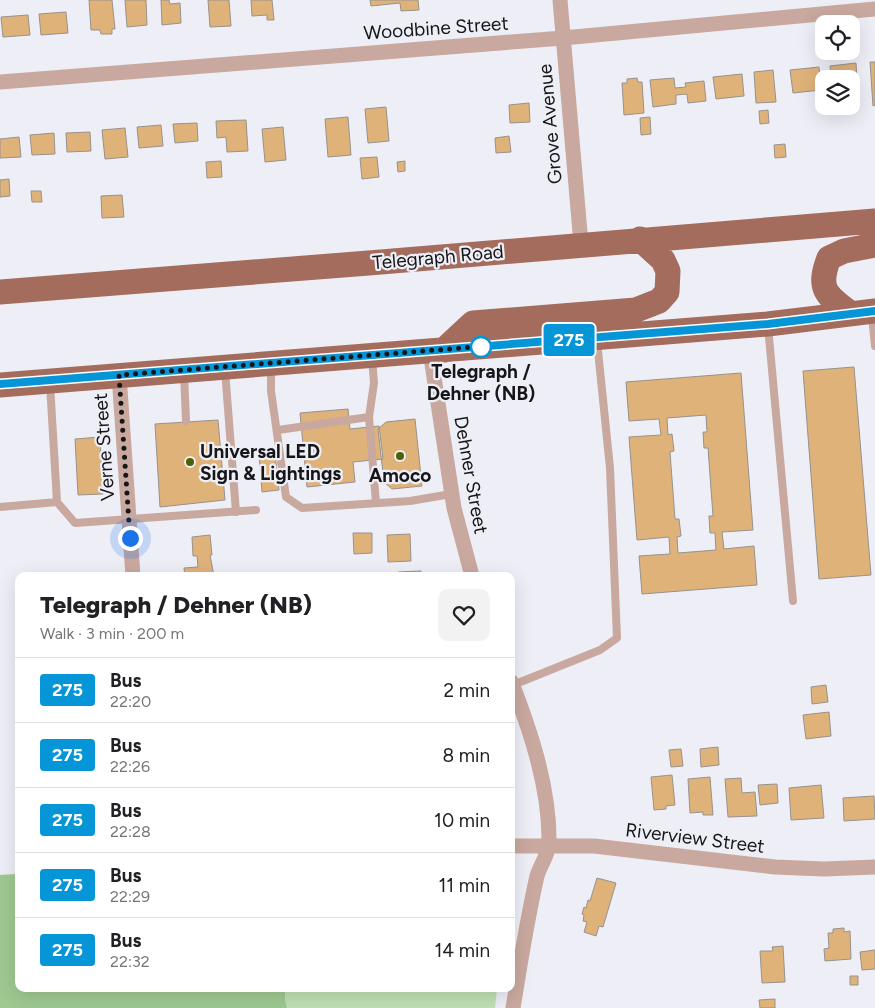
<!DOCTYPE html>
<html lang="en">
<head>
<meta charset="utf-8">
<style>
	:root { --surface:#fff; --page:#f2f2f2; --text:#202124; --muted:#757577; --line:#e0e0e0 }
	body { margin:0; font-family:Figtree,sans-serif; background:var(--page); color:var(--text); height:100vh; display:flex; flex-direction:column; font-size:19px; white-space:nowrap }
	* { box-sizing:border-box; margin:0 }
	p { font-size:16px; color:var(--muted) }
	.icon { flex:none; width:28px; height:28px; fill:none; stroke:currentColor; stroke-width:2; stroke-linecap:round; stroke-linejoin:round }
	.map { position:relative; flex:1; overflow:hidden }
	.details { position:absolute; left:15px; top:572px; width:500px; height:420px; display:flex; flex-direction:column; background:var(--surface); border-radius:10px; box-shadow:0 5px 20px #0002 }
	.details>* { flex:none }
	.badge { padding:0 10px; border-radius:4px; font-size:18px; line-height:32px }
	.fabs { position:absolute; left:815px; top:15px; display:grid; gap:10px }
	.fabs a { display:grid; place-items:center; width:45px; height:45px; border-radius:10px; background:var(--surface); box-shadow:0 5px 20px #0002; font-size:25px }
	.you { position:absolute; width:25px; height:25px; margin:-12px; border:4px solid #fff; border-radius:50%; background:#1a73e8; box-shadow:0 0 0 8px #1a73e833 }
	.map>.badge { position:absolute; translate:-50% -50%; box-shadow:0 0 0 2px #fff }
	.round { display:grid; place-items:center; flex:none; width:52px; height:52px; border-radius:10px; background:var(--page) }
	.summary { display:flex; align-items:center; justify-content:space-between; height:85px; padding:0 25px }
	h1 { font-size:24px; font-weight:800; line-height:38px }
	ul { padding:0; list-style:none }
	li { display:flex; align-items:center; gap:15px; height:65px; padding:0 25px; border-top:1px solid var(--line) }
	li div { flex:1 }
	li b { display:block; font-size:19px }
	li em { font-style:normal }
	li .badge { min-width:55px; font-weight:700; text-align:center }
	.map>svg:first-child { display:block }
	.green { fill:#bfe0b4 }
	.forest { fill:#9fc991 }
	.building { fill:#dfb27a; stroke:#97928c; fill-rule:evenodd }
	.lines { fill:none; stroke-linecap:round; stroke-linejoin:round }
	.service { stroke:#c9a89f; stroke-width:8 }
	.minor { stroke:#c9a89f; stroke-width:15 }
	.primary { stroke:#a46c5d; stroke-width:25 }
	.line-casing { stroke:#fff; stroke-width:11 }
	.line { stroke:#0696d7; stroke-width:8 }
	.walk { stroke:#161619; stroke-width:5; stroke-dasharray:0 9 }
	.stop-dot { fill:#fff; stroke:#0696d7; stroke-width:2.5 }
	.poi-dot { fill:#4f5f03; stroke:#edeef6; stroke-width:2 }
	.labels { text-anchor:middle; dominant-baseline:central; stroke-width:4.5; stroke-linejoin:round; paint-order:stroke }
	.street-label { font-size:19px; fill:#161619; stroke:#edeef6 }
	.stop-label { font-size:19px; font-weight:bold; fill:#161619; stroke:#edeef6 }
	.poi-label { font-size:19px; font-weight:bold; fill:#161619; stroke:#edeef6; text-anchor:start }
</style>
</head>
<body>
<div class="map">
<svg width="875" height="1008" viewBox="0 0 875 1008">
	<rect width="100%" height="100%" fill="#edeef6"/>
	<path class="green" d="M19,874V989H497L495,1008H0V875Z"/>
	<path class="forest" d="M19,874V989H285V1001L287,1008H0V875Z"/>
	<path class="building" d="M89,0H112L115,29H112V34H101L100,30H91Z
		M125,0H146L147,25L127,27Z
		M161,0H169L170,4L180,3L181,23L162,25Z
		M208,0H229L231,26L210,27Z
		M251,0H272L274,20H267V15L252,16Z
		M370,0H418L419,10L401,11L400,3L371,6Z
		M66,12L68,33L41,35L39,14Z
		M28,15L30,35L3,37L1,17Z
		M870,62H875V105L873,106Z
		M856,63L858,96L851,97V79H831L830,66Z
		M819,67L821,90L793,93L790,70Z
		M773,70L776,102L756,103L754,72Z
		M742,74L744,96L716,99L713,77Z
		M637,78L638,82H642L644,113L624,115L622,83H627V79Z
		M674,78L675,88L686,87L685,83L704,81L706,101L688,103L687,94L676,95V104L653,107L650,80Z
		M529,103L530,122L510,123L509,105Z
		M386,107L389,141L368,143L365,109Z
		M768,110L769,123L760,124L759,111Z
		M348,117L351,155L328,157L325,119Z
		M650,117L651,134L641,135L640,118Z
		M246,120L248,151L227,152L226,137L217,138L216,121Z
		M197,123L198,141L175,143L173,124Z
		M161,125L163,146L139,148L137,127Z
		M283,127L286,160L265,162L262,129Z
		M125,128L128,157L105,159L102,130Z
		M90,132L91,151L67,152L66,133Z
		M54,133L55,154L32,155L30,135Z
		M509,136L511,152L496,153L495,138Z
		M19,137L21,157L0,158V139Z
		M785,144L786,157L775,158L774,145Z
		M377,157L379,177L362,179L360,158Z
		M221,161L222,177L207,178L206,162Z
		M405,161V171L398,172L397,162Z
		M9,179L10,196L0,197V180Z
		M31,191H41L42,202H32Z
		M122,195L124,217L102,218L101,196Z
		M854,367L871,575L819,579L803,371Z
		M741,373L753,530L722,532L724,549L754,546L757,585L642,594L639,556L670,554L669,537L637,540L629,437L661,435L659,419L629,421L626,382ZM706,415L707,432H703L704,448H708L713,516H709L710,533H715L716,550L678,553L677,537L681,536L679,519H675L670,452L674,451L672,434L668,435L667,418Z
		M348,409L350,429L379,426L383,459L353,462L355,482L307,487L300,413Z
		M415,419L422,486L392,489L384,482L378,429L386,422Z
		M218,420L225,500L160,507L155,424Z
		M100,437L103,494L78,495L75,439Z
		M275,454L279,490L262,492L259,455Z
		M353,533H372V553L354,554Z
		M410,534L411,561L388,562L387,535Z
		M210,535L212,555H210L214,576H185L184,568L198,567L197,556H193L192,537Z
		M421,571V576H398V572Z
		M826,685L828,702L812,704L811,687Z
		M829,712L831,736L806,739L803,715Z
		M718,747L719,765L701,767L700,749Z
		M681,749L683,766L671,767L669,750Z
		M672,775L675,805L666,806V809L654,810L651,777Z
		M710,777L713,815H703V812L690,813L688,779Z
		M741,778L742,793L755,792L757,816L728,817L725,779Z
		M777,784L778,803L760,805L758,785Z
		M821,785L824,818L791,820L789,788Z
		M874,796L875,819L844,821L843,798Z
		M597,878L616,883L603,927L599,926L596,936L584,932L587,922L583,921L584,915L582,914L584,907L586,908L588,900L590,901Z
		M844,928V932L850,931L851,959L825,961L824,949L829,948L828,933H833V929Z
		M783,946L785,982L762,983L760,951H773L772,947Z
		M875,950V969L862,970L860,952Z
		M850,976H858V985H850Z
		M775,999V1008H760L759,1000Z"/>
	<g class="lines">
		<path class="service" d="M872,316L875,346
			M768,326L793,601
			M372,358L374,383L369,417L376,503
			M271,366V391L286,497L302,508L410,501L451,494
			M225,370L236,512
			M184,373L186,421
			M50,384L57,502
			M278,430L369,417
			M0,507L57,502L75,523L256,510
			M513,685L600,650L617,638L610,468L597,341"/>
		<path class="minor" d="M560,0L581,244
			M0,82L563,38L875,9
			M430,351L454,508L472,576
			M119,375L133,576
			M511,681C531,732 550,789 549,844C548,855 540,866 537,876C527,920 520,964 513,1008
			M511,846H594L775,867L824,869L875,867"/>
		<path class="primary" d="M0,292C292,271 583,244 875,221
			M850,313C826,295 817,289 829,258L844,251L875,245
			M444,350L473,323L636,310L659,301L667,292L668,271L663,260L640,239
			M0,385L768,324L875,311"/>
	</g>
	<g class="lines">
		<g class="line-casing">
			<path id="line" d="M0,384L768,324L875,311"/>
		</g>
		<use href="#line" class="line"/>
		<path class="walk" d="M130,538L119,375L487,346L481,347"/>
	</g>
	<circle class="stop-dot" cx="481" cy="347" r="10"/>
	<g class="poi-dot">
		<circle cx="400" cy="456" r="5"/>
		<circle cx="190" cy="462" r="5"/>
	</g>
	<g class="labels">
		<g class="street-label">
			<text transform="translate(436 28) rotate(-4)">Woodbine Street</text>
			<text transform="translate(550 124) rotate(-95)">Grove Avenue</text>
			<text transform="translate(438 257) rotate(-5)">Telegraph Road</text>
			<text transform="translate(104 447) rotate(-94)">Verne Street</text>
			<text transform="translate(471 475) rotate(80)">Dehner Street</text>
			<text transform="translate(695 838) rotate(7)">Riverview Street</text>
		</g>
		<g class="stop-label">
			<text x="481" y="371">Telegraph /<tspan x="481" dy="22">Dehner (NB)</tspan></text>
		</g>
		<g class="poi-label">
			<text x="200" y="451">Universal LED<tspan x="200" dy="22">Sign &amp; Lightings</tspan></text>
			<text x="400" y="475" text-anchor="middle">Amoco</text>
		</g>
	</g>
</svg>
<div class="fabs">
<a><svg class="icon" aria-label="locate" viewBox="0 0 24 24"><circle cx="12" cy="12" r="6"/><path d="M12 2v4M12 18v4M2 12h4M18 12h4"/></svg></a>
<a><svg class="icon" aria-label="layers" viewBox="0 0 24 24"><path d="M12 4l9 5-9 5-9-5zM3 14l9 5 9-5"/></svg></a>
</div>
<div class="you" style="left:130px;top:538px"></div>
<b class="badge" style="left:569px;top:340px;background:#0696d7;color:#fff">275</b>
<section class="details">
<div class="summary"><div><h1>Telegraph / Dehner (NB)</h1><p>Walk · 3 min · 200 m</p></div><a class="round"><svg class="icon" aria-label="heart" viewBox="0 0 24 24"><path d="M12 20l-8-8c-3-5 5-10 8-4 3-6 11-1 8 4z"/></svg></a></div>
<ul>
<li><span class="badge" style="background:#0696d7;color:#fff">275</span><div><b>Bus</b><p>22:20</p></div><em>2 min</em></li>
<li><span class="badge" style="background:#0696d7;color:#fff">275</span><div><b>Bus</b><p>22:26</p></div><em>8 min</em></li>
<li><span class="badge" style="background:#0696d7;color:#fff">275</span><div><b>Bus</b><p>22:28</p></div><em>10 min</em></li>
<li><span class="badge" style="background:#0696d7;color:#fff">275</span><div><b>Bus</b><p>22:29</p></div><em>11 min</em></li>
<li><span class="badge" style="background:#0696d7;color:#fff">275</span><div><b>Bus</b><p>22:32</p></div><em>14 min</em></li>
</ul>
</section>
</div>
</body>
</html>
